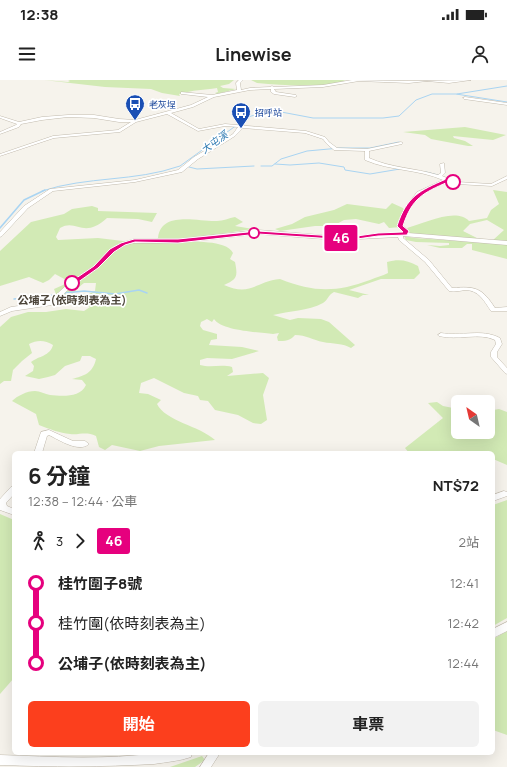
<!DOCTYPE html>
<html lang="zh-TW">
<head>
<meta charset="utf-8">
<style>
	:root { --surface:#fff; --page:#f2f2f2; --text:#222; --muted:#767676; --accent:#fc3f1d }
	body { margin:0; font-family:Manrope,"Noto Sans TC",sans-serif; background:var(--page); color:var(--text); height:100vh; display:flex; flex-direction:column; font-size:15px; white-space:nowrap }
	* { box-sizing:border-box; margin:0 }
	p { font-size:13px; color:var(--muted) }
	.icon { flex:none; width:22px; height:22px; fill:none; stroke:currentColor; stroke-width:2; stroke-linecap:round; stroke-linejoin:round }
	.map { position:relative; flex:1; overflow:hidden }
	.panel { position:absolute; left:12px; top:371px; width:483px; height:304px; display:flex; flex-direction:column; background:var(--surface); border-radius:6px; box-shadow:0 4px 16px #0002 }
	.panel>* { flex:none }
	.badge { padding:0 8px; border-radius:3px; font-size:14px; line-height:26px }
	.needle { width:26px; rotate:326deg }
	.controls { position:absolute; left:451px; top:315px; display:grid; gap:8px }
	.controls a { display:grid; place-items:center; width:44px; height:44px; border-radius:6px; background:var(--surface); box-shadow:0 4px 16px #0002; font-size:20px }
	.map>.badge { position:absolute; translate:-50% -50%; box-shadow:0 0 0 2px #fff }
	.legs { display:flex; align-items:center; gap:6px; height:44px; padding:0 16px; font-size:13px }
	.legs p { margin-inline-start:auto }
	.summary { display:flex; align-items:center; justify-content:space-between; height:68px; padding:0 16px }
	h1 { font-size:22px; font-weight:700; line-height:30px }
	.button { display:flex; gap:8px; margin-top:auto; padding:8px 16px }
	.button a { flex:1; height:46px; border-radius:6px; background:var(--accent); color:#fff; font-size:16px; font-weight:700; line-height:46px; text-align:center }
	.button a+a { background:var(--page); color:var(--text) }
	ul { padding:0 16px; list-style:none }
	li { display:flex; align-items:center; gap:14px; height:40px; font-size:15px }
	li i { display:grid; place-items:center; width:6px; height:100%; margin:0 5px; background:currentColor }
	li i::after { content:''; width:10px; height:10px; margin:-5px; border:3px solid; border-radius:50%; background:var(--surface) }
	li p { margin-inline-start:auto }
	li:first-child i { background:linear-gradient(#0000 50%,currentColor 0) }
	li:last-child i { background:linear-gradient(currentColor 50%,#0000 0) }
	.status { display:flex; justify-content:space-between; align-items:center; height:28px; padding:0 20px; background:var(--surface); direction:ltr }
	.status svg { height:11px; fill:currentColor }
	header { display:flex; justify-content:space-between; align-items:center; height:52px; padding:0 16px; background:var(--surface); font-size:18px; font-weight:700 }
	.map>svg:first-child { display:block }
	.green { fill:#d2eab5 }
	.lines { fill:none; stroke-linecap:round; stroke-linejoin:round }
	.stream-far1 { stroke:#a9d4f2; stroke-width:1 }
	.stream { stroke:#a9d4f2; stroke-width:1.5 }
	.minor-casing { stroke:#c2bbae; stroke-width:1 }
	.minor { fill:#fff; fill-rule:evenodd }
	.line-1 { fill:#e6007e; stroke:#fff }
	.stop-1-dot { fill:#fff; stroke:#e6007e; stroke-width:2 }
	.labels { text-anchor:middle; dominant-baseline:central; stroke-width:3.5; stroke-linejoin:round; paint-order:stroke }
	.far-transit-label { font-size:9px; fill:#164399; stroke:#fff; text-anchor:start }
	.far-water-label { font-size:10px; font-style:italic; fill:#2e7ab2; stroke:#fff }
	.stop-label { font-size:11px; font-weight:bold; fill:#4b4439; stroke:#fff }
</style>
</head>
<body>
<div class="status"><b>12:38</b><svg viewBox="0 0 49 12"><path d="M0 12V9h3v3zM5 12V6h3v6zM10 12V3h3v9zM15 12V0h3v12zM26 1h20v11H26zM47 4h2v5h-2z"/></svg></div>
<header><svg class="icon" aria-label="menu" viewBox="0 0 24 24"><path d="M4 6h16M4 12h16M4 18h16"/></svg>Linewise<svg class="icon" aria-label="person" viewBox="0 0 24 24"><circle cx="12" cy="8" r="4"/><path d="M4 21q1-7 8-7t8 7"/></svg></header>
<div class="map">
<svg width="507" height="687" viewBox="0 0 507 687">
	<rect width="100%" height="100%" fill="#f6f3ec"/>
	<path class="green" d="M44,0L68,2L70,1L68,0H234L229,4L220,6L223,8L236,9L217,14L215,13L218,12L217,8C204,10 193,10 179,14L180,16L162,13L151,9L105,7Z
		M251,0H343L348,2C317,7 287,6 257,3Z
		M465,47L506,55L493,60L453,56L454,58L465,61L473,66H468L431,59L425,55L403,52Z
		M493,110L507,112V161H492L504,150L487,140L470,144L463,151L477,158L486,160L411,155L407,148C423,144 456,127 469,141L487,138L491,130L499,124Z
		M392,123L403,128L407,135L406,137L400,138L398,141L401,147L389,148L384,142L379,144L356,139L344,140L333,146H315L280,151L275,149L292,144L305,137L334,130L347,124L386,129Z
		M92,126L98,128V131L157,133L152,142L138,139L107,138C83,160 77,138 60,148L56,157L58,160L98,158L123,161H155L158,158C161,130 199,142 217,141C223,141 229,138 235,137L243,142L235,146L253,149L178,160C192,163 226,159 233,173L230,179L235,182C238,197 237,199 224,205C251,217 256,201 280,199C315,213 337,212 370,200C377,197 382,196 388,193L387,182C399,179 407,180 418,186L420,193L414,199H381L349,210L369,215H363L358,218L334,212C328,215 328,220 323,223C308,231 289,231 273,235L290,240L298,238L321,239L329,242L355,265L351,268C343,263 333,264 323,262C313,260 306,255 295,255C290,261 285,261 278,261L277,257L279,253L273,254C258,252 222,251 214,239L212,242L207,239L201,242L200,246L203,250L217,254V259L211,260L209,265L242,267L259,271L232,279L207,278L200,280V285C211,288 221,284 232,287L233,292L227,296L263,293L269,298L263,315L267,340L261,344L253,343L238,335L215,330L208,321L200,320L198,316L184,313L154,298L141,303L139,313L148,314L161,320L157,324C165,341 200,346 215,360L159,366L140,371L112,365L105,370L99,367L96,356C86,351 80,355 70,354C60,353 49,349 39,345L36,334L12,321C17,316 27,311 35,311C40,311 45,314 50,315C62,316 80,318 86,305L82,300L72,299C84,296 93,293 96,279L90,276H82L80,281L65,286L55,295L48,297L39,299L25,296L33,291L34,286L31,282C39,276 50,276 53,265C45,260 37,260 29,264L32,273L22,281L13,290L11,301H4L0,304V247L11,237L28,232H46L66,229L84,231L90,227L81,222L79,218L82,214H89L95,211L96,203H84C74,210 72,222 57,217L54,209L63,205L68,201L55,194L49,200L43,203L29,197L0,206V171L31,142L64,134L72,129Z
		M404,156L414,158L507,164V179L472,170V164H467L462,168H440L427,165L440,166L449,165V163L416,162L406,160Z
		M437,322L443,326L458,329V352H488V350L492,348L488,343V331L499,329L507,332V385L493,379V373H409L405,368L443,338L428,323Z
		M507,420V538L493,546V425Z
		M0,434L14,440V598L0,614Z
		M507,551V655L493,650V559Z
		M202,676L205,680L195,687H170Z"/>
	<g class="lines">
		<path class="stream-far1" d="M457,14L507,6
			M275,84L290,85L319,83L344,87L345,90L370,94L400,89
			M261,86H272L281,79L307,71L340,68H370L399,62
			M189,87L197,89L254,86
			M426,92L438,95
			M42,111C87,96 135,102 180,86L248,37L265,32L276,31L313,38H383L399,36L416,20L432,14H456L507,22"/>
		<path class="stream" d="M0,148L24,120L45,110
			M65,213L84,211L115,214L139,210L147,213
			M14,219L55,215"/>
		<g class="minor-casing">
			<path id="minor" d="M239,0H243L240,3L241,10L250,8L270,7L272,6L274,7L323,5L352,0L409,1L471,0L449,3L427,1L409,3L359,1L323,7L274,9L276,12L296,15L297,16L295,17L274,14L271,12V9L250,10L214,17L193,27L171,33L199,49L225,44L306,51L325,57L329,62L337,68L367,69L401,62L403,63L402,64L369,71V78C391,88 415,88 438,95L441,93L440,84L444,83L445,93L442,96L457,102L491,104L507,96V99L492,106L457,104L447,102L421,114L407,132L403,146L408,150V153L507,161V165L403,156V158L429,180L452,208C476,206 482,208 495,228L507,227V231H491C484,221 479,210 465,210C460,211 454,212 449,211L425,182L399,160L398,157L338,160L258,154L178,163H134L125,165L114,172L98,188L73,205L52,225L12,231L0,236V232L11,227L48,222L69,203L94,186L110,170L121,163L134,159H178L258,150L346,157L403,153V151L397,146L403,132L417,112L443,100C418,89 390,91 365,80V71L334,70L327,64L323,59L305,53L243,48L235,56L198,79L182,92L135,102L53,111L28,128L2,156L0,157V152L24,126L50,109L135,100L178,90L194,77L233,54L238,47L225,46L198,51L167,34L136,42L120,52L54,58L0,76V74L53,56L118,50L131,42H119L94,38L68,37L42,40L21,44L19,47L0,54V52L16,45L17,44L0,38V36L19,42L42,37L68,35H94L119,39L135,40L191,25L208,17L182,14H181V12L212,15L237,10L236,3Z
				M465,17L507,23V25L464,19L463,18Z
				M441,253C461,257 481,248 500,258L502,264L497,272V277L507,288V294L505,293L491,277V272L496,264L495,260C479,252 458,261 439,256L438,255Z
				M49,350L73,361H85L89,364C79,373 59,360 49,355L47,356L42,373H34L41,352Z
				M14,406V414L6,423L7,426L14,429V435L0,430V419L11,407Z
				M504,411L507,412V416L493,421V415Z
				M507,542V551L493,558V549Z
				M158,673H192L191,677C180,681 166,682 154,684C103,687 51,687 0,685V675C53,677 105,680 158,673Z
				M209,673H220L211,687H200Z"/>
		</g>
		<use href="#minor" class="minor"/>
	</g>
	<path class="line-1" d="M446,99L456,102L453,103L448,102C423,113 412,118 403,146L409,151L407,155L378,156L350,160L258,154L178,163L135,162L125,165L114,172L98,188L74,205L69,203L94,186L110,169L121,163L134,159H178L258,151L350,157L378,153L403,152L397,146C407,116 419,111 446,99Z"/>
	<defs>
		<g id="bus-pin" transform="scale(1)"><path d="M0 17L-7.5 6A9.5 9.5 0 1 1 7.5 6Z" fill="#1a4fb4" stroke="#fff"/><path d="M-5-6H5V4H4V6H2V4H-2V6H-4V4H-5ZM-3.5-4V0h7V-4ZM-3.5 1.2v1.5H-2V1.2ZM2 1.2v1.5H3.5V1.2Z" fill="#fff"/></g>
	</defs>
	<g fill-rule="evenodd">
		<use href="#bus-pin" x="135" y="24"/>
		<use href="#bus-pin" x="241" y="32"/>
	</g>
	<g class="stop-1-dot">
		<circle cx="453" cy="102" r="7"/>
		<circle cx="254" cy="153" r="5"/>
		<circle cx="72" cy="203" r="7"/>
	</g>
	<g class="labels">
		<g class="far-transit-label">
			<text x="149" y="24">老灰埕</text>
			<text x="255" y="32">招呼站</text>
		</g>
		<g class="far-water-label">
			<text transform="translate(214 62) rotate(-36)">大屯溪</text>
		</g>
		<g class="stop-label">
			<text x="72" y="219">公埔子(依時刻表為主)</text>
		</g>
	</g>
</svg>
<div class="controls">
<a><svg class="needle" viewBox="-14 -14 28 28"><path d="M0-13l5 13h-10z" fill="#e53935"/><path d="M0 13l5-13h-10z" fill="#767676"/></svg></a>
</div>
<b class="badge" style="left:341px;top:158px;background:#e6007e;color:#fff">46</b>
<section class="panel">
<div class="summary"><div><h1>6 分鐘</h1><p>12:38 – 12:44 · 公車</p></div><b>NT$72</b></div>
<div class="legs"><svg class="icon" aria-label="walk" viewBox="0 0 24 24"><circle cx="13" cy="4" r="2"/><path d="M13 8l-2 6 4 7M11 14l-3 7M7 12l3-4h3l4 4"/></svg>3<svg class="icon" aria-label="forward" viewBox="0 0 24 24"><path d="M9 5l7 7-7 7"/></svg><b class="badge" style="background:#e6007e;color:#fff">46</b><p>2站</p></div>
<ul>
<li><i style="color:#e6007e"></i><b>桂竹圍子8號</b><p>12:41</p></li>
<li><i style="color:#e6007e"></i><span>桂竹圍(依時刻表為主)</span><p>12:42</p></li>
<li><i style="color:#e6007e"></i><b>公埔子(依時刻表為主)</b><p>12:44</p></li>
</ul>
<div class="button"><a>開始</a><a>車票</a></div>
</section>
</div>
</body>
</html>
